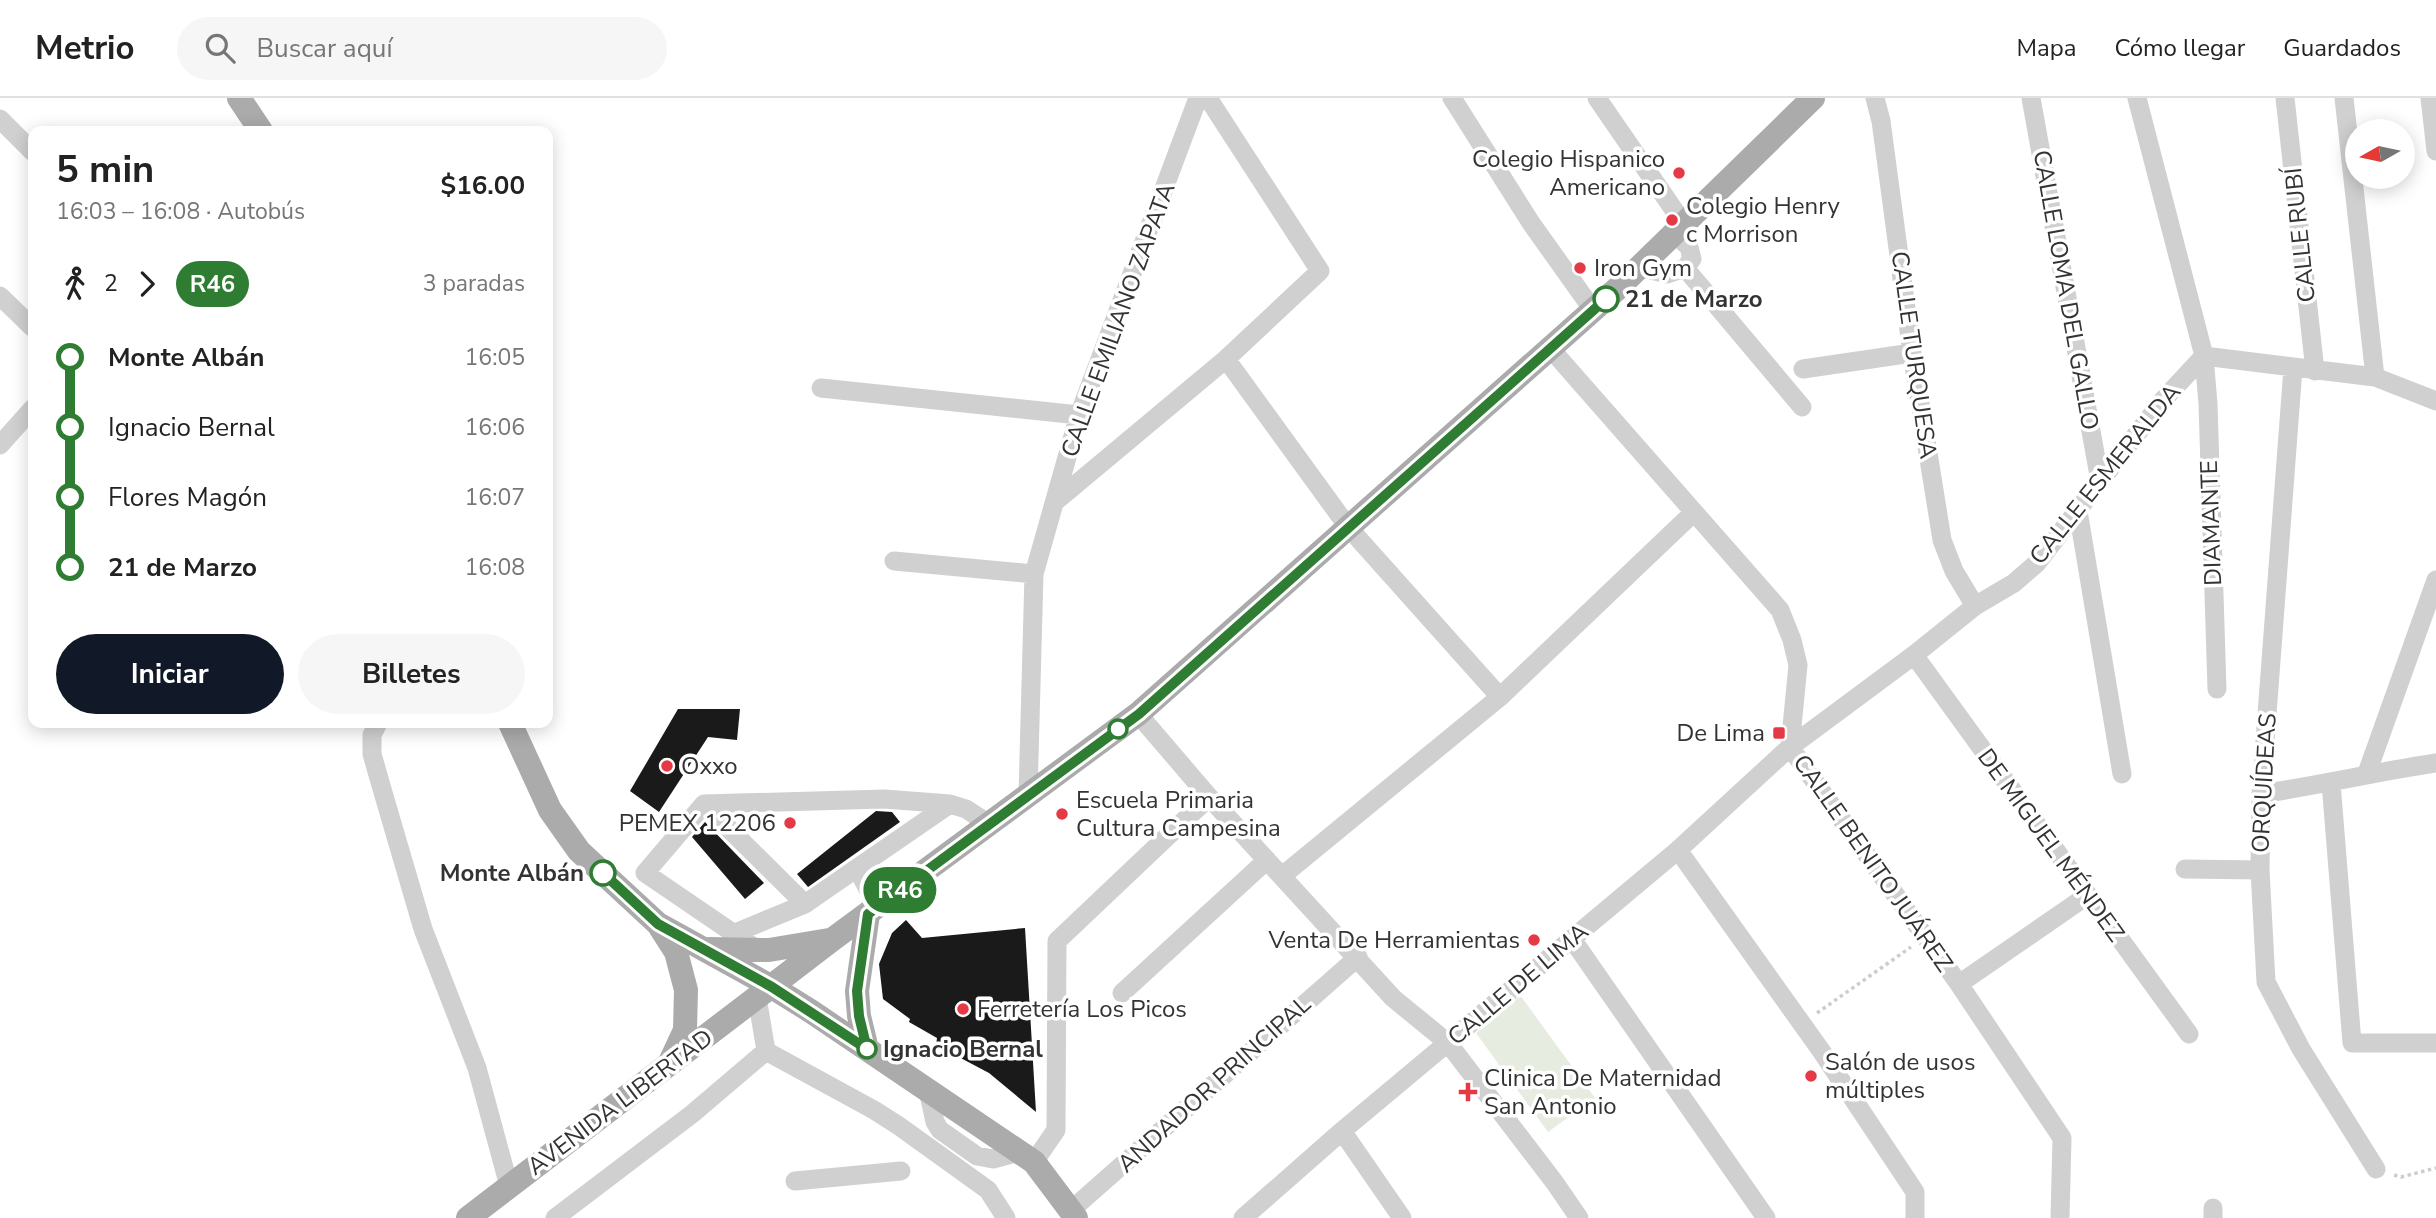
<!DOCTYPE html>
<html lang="es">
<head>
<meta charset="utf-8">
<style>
	:root { --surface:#fff; --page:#f6f6f6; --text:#222; --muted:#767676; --line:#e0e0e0; --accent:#111827 }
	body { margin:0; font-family:"Nunito Sans",sans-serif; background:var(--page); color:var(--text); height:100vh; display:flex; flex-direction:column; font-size:26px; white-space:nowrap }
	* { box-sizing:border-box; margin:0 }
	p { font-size:23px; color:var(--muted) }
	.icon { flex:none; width:38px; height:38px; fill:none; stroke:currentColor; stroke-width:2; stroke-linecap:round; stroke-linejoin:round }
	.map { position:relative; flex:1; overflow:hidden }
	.panel { position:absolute; left:28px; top:28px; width:525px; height:602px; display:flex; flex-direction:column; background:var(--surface); border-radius:14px; box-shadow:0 4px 18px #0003 }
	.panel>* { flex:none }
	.badge { padding:0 14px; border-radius:23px; font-size:24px; line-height:46px }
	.needle { width:46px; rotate:261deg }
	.fabs { position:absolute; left:2345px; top:21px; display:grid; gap:14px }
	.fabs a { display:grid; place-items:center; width:70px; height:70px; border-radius:50%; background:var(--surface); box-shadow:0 4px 18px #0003; font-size:35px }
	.map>.badge { position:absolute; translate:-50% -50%; box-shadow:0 0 0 4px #fff }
	.legs { display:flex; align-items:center; gap:10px; height:77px; padding:0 28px; font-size:23px }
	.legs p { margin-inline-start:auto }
	.summary { display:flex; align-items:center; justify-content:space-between; height:119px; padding:0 28px }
	h1 { font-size:38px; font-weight:700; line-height:52px }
	.button { display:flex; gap:14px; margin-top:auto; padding:14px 28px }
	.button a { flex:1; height:80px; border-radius:42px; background:var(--accent); color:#fff; font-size:28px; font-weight:700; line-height:80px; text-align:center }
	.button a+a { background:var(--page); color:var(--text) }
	ul { padding:0 28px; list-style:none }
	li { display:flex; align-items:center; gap:24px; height:70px; font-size:26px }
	li i { display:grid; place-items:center; width:10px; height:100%; margin:0 9px; background:currentColor }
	li i::after { content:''; width:18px; height:18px; margin:-9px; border:5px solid; border-radius:50%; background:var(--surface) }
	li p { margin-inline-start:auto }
	li:first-child i { background:linear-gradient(#0000 50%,currentColor 0) }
	li:last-child i { background:linear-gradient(currentColor 50%,#0000 0) }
	header { display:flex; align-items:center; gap:42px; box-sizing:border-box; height:98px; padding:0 35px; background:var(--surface); border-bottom:2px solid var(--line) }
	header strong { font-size:33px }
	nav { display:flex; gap:38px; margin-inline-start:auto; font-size:24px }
	.search { width:490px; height:63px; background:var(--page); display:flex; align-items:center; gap:18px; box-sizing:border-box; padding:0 24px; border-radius:38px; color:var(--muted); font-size:26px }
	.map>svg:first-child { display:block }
	.green { fill:#e6ecdf }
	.building { fill:#1a1a1a }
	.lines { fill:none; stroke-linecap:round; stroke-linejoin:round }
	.path { stroke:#cdcdcd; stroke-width:3.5; stroke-dasharray:3.5 3.5; stroke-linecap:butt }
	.minor { stroke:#d0d0d0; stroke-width:19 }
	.major { stroke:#ababab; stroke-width:24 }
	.line-1-casing { stroke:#fff; stroke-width:16 }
	.line-1 { stroke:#2e7d32; stroke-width:10 }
	.poi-dot { fill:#e63946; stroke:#fff; stroke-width:2.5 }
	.stop-1-dot { fill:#fff; stroke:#2e7d32; stroke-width:3.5 }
	.labels { text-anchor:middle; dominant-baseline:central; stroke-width:7; stroke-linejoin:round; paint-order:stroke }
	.poi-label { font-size:24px; fill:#333; stroke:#fff; text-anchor:start }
	.street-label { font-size:24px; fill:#333; stroke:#fff }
	.stop-label { font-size:24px; font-weight:bold; fill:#333; stroke:#fff; text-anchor:start }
</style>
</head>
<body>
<header>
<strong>Metrio</strong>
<div class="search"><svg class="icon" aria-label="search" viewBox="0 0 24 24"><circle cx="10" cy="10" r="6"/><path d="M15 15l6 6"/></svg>Buscar aquí</div>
<nav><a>Mapa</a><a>Cómo llegar</a><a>Guardados</a></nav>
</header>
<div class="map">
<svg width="2436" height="1120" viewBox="0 0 2436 1120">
	<rect width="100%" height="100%" fill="#fff"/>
	<path class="green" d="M1520,897L1595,1000L1548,1034L1476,935Z"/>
	<path class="building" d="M678,611H740L737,642L708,639L659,714L630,693Z
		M876,713L892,714L900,724L808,789L797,776Z
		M705,724L764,785L745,801L692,739Z
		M906,822L922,840L1025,830L1036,1014L989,975L936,947L937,940L909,924L910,921L883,901L879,866L892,835Z"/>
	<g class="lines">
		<path class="path" d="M1817,915L1911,849
			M2394,1077L2401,1079L2436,1070"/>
		<path class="minor" d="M1452,0L1531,125L1593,212
			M1597,0L1683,125
			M1875,0L1881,23L1912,255L1942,442L1954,473L1975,508
			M2031,0L2100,383
			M2137,0L2204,258L2208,306L2217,591
			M2285,0L2315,273
			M2344,0L2375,279
			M2430,0L2436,53
			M0,21L33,54
			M1639,169L1667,176L1685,170L1692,161L1689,149L1674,135
			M1685,170L1802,309
			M0,198L33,230
			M1550,250L1780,512L1792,542L1798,567L1790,649L1959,886L2062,1040L2060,1120
			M2204,258L2375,279L2436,303
			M1226,261L1348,429L1500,599
			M2293,270L2261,696L2260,772L2266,884L2301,951L2376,1071
			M1803,271L1912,255
			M821,290L1079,317
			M0,347L33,310
			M1056,403L1226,261L1320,173L1208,0
			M2078,413L2122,676
			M894,463L1034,476
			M1914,557L2189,936
			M1138,616L1209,699L1393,900L1448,945L1555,1085L1579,1120
			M378,625L372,637V656L382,691L423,831L477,970L509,1088
			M2367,675L2436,482
			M2331,685L2352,945H2436
			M2261,696C2320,687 2377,674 2436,665
			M1028,697L1034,476L1079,317L1198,0
			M704,706L645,775L758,852
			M1678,752L1822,954L1915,1094V1120
			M857,770L950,706
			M2185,771L2260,772
			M1282,778L1500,599L1693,415
			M877,809L857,770L805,806L704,706L884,701L950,706L966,711L989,726
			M735,835L805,806
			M1572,841L1766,1120
			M1959,886L2088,797
			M1122,895L1267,762
			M766,953L874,1012L899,1028L988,1092L1006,1120
			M928,992L935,1024L940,1032L977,1058L993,1061L1020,1054
			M1342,1033L1402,1120
			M1034,1064L1056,1032L1057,843L1209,699
			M795,1083L901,1073
			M1070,1113L1358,859
			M555,1120L692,1016L766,953L757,899
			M1243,1120L1342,1033L1678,752L1790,649L1914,557L1975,508L2014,485L2037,465L2163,302L2204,258
			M2213,1120V1110"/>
		<path class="major" d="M239,0L261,33
			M510,625L550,712L579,753L658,826L772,889L812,914L1034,1064L1076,1120
			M660,829L676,854L686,892L685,932L671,962
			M709,851L769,852L829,842
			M867,951L859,918L857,893L868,816
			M468,1120L833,841L1138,616L1618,190L1813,0"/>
	</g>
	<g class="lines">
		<g class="line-1-casing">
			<path id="line-1" d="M603,775L658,826L772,889L867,951L859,918L857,893L868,816L1139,616L1606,201"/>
		</g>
		<use href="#line-1" class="line-1"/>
	</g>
	<g class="poi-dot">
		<circle cx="1679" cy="75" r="7"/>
		<circle cx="1672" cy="122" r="7"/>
		<circle cx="1580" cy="170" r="7"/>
		<rect x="1772" y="628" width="14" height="14" rx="3.5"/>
		<circle cx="667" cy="668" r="7"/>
		<circle cx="1062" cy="716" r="7"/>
		<circle cx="790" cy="725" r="7"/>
		<circle cx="1534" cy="842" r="7"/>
		<circle cx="963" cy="911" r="7"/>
		<circle cx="1811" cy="978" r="7"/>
		<path d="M1464.5 983.5h7v7h7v7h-7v7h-7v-7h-7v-7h7z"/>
	</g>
	<g class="stop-1-dot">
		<circle cx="1606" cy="201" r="12"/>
		<circle cx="1118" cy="631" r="9"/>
		<circle cx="603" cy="775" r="12"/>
		<circle cx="867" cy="951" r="9"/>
	</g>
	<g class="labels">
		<g class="poi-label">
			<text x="1665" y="61" text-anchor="end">Colegio Hispanico<tspan x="1665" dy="28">Americano</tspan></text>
			<text x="1686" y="108">Colegio Henry<tspan x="1686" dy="28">c Morrison</tspan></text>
			<text x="1594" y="170">Iron Gym</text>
			<text x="1765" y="635" text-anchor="end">De Lima</text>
			<text x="681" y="668">Oxxo</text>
			<text x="1076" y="702">Escuela Primaria<tspan x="1076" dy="28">Cultura Campesina</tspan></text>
			<text x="776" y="725" text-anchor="end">PEMEX 12206</text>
			<text x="1520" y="842" text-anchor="end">Venta De Herramientas</text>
			<text x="977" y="911">Ferretería Los Picos</text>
			<text x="1825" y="964">Salón de usos<tspan x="1825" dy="28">múltiples</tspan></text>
			<text x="1484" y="980">Clinica De Maternidad<tspan x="1484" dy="28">San Antonio</tspan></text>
		</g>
		<g class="street-label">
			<text transform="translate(2300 137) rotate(-96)">CALLE RUBÍ</text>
			<text transform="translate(2066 192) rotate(80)">CALLE LOMA DEL GALLO</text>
			<text transform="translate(1118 222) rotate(-70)">CALLE EMILIANO ZAPATA</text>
			<text transform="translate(1914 257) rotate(82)">CALLE TURQUESA</text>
			<text transform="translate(2105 376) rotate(-51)">CALLE ESMERALDA</text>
			<text transform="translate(2211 425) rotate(-92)">DIAMANTE</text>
			<text transform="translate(2264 685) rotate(-87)">ORQUÍDEAS</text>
			<text transform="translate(2051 747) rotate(54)">DE MIGUEL MÉNDEZ</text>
			<text transform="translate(1873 765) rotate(55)">CALLE BENITO JUÁREZ</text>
			<text transform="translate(1518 886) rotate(-40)">CALLE DE LIMA</text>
			<text transform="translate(1214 986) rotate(-42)">ANDADOR PRINCIPAL</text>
			<text transform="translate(620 1004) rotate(-37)">AVENIDA LIBERTAD</text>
		</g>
		<g class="stop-label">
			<text x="1625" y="201">21 de Marzo</text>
			<text x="584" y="775" text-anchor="end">Monte Albán</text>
			<text x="883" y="951">Ignacio Bernal</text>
		</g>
	</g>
</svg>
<div class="fabs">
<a><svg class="needle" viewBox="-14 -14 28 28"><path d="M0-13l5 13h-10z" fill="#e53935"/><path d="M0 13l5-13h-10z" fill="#767676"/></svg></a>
</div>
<b class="badge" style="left:900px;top:792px;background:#2e7d32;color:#fff">R46</b>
<section class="panel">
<div class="summary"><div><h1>5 min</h1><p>16:03 – 16:08 · Autobús</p></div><b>$16.00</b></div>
<div class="legs"><svg class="icon" aria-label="walk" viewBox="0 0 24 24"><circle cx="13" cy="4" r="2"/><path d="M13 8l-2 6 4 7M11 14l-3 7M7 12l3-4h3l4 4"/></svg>2<svg class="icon" aria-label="forward" viewBox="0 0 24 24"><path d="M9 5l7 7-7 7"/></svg><b class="badge" style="background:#2e7d32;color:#fff">R46</b><p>3 paradas</p></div>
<ul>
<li><i style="color:#2e7d32"></i><b>Monte Albán</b><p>16:05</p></li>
<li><i style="color:#2e7d32"></i><span>Ignacio Bernal</span><p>16:06</p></li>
<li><i style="color:#2e7d32"></i><span>Flores Magón</span><p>16:07</p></li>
<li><i style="color:#2e7d32"></i><b>21 de Marzo</b><p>16:08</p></li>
</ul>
<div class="button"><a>Iniciar</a><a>Billetes</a></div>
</section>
</div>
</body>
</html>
